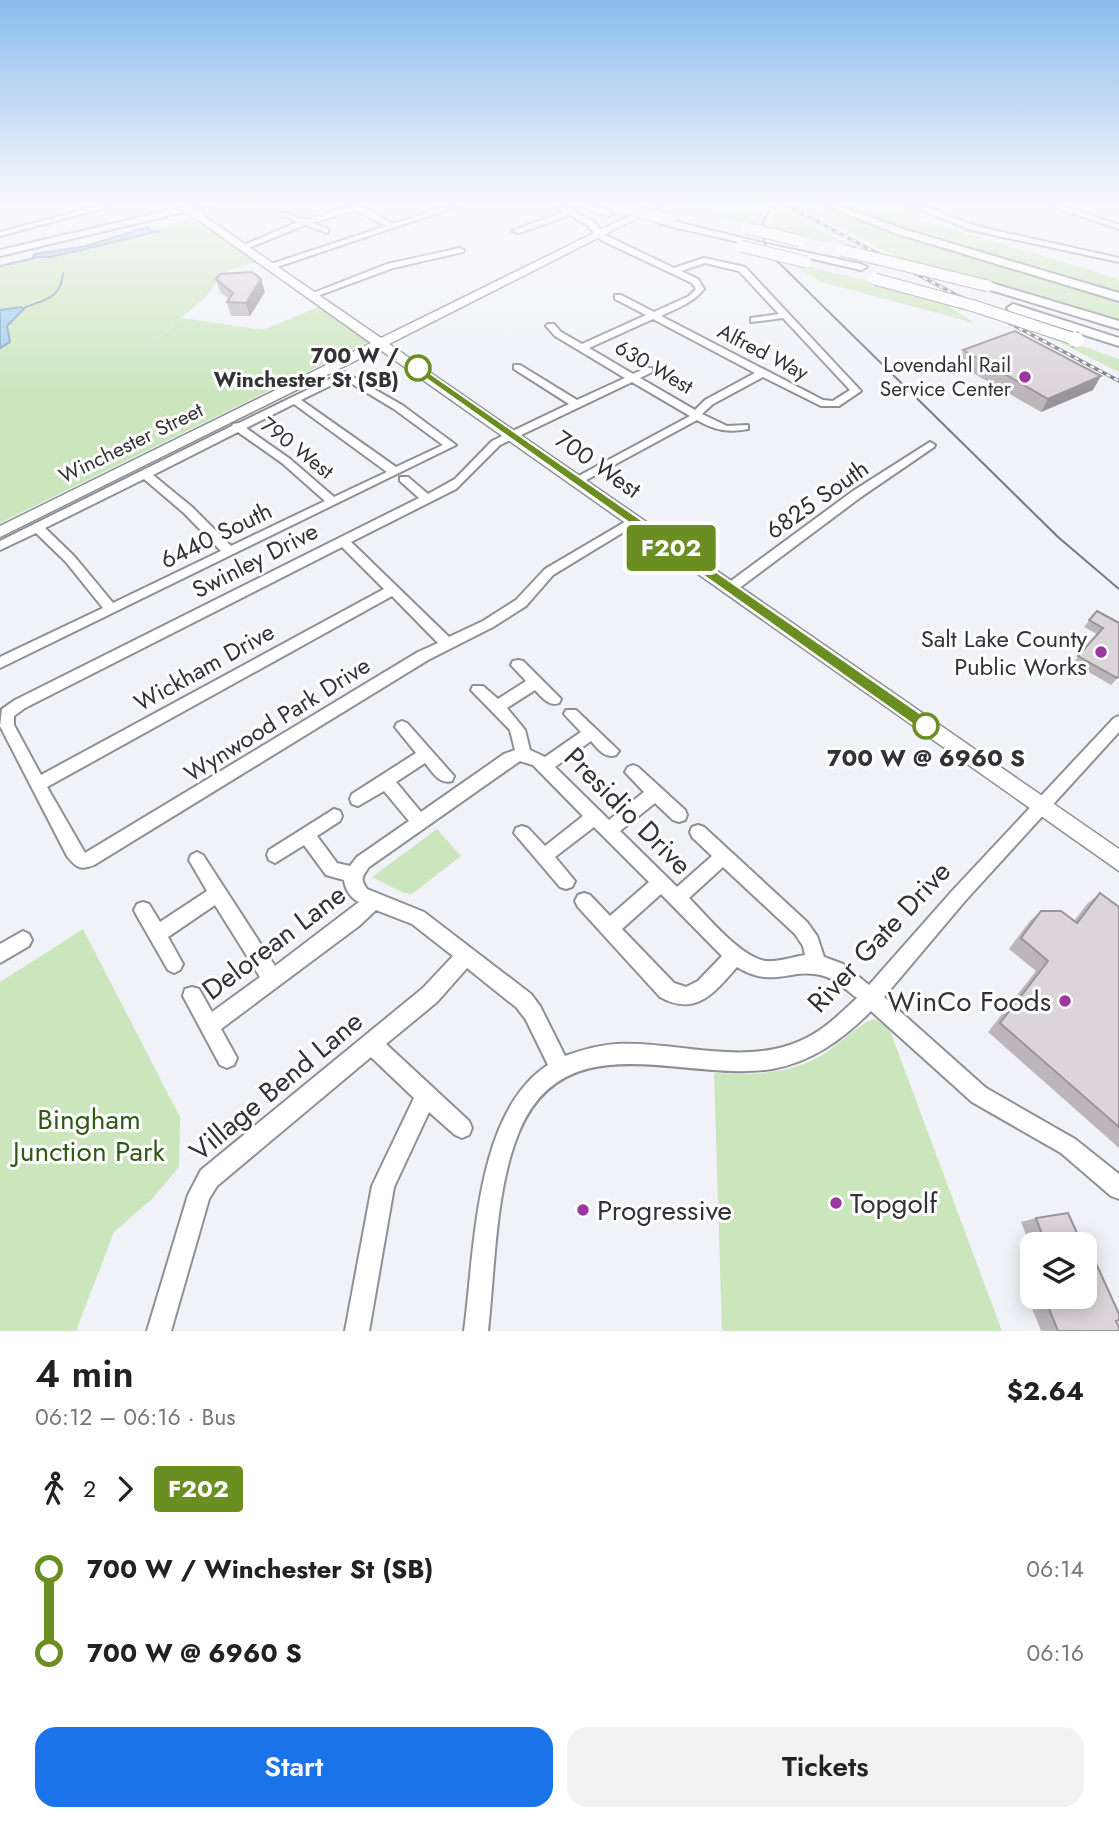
<!DOCTYPE html>
<html lang="en">
<head>
<meta charset="utf-8">
<style>
	:root { --surface:#fff; --page:#f2f2f2; --text:#222; --muted:#767676; --accent:#1a73e8 }
	body { margin:0; font-family:Jost,sans-serif; background:var(--page); color:var(--text); height:100vh; display:flex; flex-direction:column; font-size:26px; white-space:nowrap }
	* { box-sizing:border-box; margin:0 }
	p { font-size:23px; color:var(--muted) }
	.icon { flex:none; width:38px; height:38px; fill:none; stroke:currentColor; stroke-width:2; stroke-linecap:round; stroke-linejoin:round }
	.map { position:relative; height:1331px; overflow:hidden }
	.panel { display:flex; flex-direction:column; background:var(--surface); flex:1 }
	.panel>* { flex:none }
	.badge { padding:0 14px; border-radius:5px; font-size:24px; line-height:46px }
	.tools { position:absolute; left:1020px; top:1232px; display:grid; gap:14px }
	.tools a { display:grid; place-items:center; width:77px; height:77px; border-radius:14px; background:var(--surface); box-shadow:0 4px 18px #0003; font-size:35px }
	.map>.badge { position:absolute; translate:-50% -50%; box-shadow:0 0 0 4px #fff }
	.legs { display:flex; align-items:center; gap:10px; height:77px; padding:0 35px; font-size:23px }
	.legs p { margin-inline-start:auto }
	.head { display:flex; align-items:center; justify-content:space-between; height:119px; padding:0 35px }
	h1 { font-size:38px; font-weight:600; line-height:52px }
	.cta { display:flex; gap:14px; margin-top:auto; padding:14px 35px }
	.cta a { flex:1; height:80px; border-radius:21px; background:var(--accent); color:#fff; font-size:28px; font-weight:600; line-height:80px; text-align:center }
	.cta a+a { background:var(--page); color:var(--text) }
	ul { padding:0 35px; list-style:none }
	li { display:flex; align-items:center; gap:24px; height:84px; font-size:26px }
	li i { display:grid; place-items:center; width:10px; height:100%; margin:0 9px; background:currentColor }
	li i::after { content:''; width:18px; height:18px; margin:-9px; border:5px solid; border-radius:50%; background:var(--surface) }
	li p { margin-inline-start:auto }
	li:first-child i { background:linear-gradient(#0000 50%,currentColor 0) }
	li:last-child i { background:linear-gradient(currentColor 50%,#0000 0) }
	.map>svg:first-child { display:block }
	.green { fill:#cbe6bd }
	.water { fill:#9dcbf4; stroke:#7d9dbb; stroke-width:2 }
	.lines { fill:none; stroke-linecap:round; stroke-linejoin:round }
	.stream { stroke:#7d9dbb; stroke-width:2 }
	.minor-casing { stroke:#8f9096; stroke-width:4 }
	.major-casing { stroke:#8f9096; stroke-width:3 }
	.highway-casing { stroke:#8f9096; stroke-width:4 }
	.minor { fill:#fff; fill-rule:evenodd }
	.major { fill:#fff; fill-rule:evenodd }
	.highway { fill:#fff; fill-rule:evenodd }
	.tram { stroke:#77787c; stroke-width:2 }
	.rail-casing { stroke:#77787c; stroke-width:3.5 }
	.rail { stroke:#fff; stroke-width:2; stroke-dasharray:4.5; stroke-linecap:butt }
	.major-bridge-casing { stroke:#8f9096; stroke-width:12; stroke-linecap:butt }
	.highway-bridge-far1-casing { stroke:#8f9096; stroke-width:13; stroke-linecap:butt }
	.highway-bridge-casing { stroke:#8f9096; stroke-width:17; stroke-linecap:butt }
	.major-bridge { stroke:#fff; stroke-width:10 }
	.highway-bridge-far1 { stroke:#fff; stroke-width:11 }
	.highway-bridge { stroke:#fff; stroke-width:14 }
	.wall { fill:#bcb6ba }
	.shaded-wall { fill:#999497 }
	.building { fill:#dbd4d8; stroke:#999497; stroke-width:2 }
	.line-1 { fill:#6b8e23; stroke:#fff; stroke-width:2 }
	.stop-1-dot { fill:#fff; stroke:#6b8e23; stroke-width:3.5 }
	.poi-dot { fill:#9a389f; stroke:#fff; stroke-width:2.5 }
	.labels { text-anchor:middle; dominant-baseline:central; stroke-width:6; stroke-linejoin:round; paint-order:stroke }
	.far-street-label { font-size:21px; fill:#333336; stroke:#fff }
	.far-stop-label { font-size:21px; font-weight:bold; fill:#333336; stroke:#fff; text-anchor:end }
	.far-poi-label { font-size:21px; fill:#333336; stroke:#fff; text-anchor:end }
	.street-label { font-size:24px; fill:#333336; stroke:#fff }
	.poi-label { font-size:24px; fill:#333336; stroke:#fff; text-anchor:end }
	.stop-label { font-size:24px; font-weight:bold; fill:#333336; stroke:#fff }
	.near-street-label { font-size:28px; fill:#333336; stroke:#fff }
	.near-poi-label { font-size:28px; fill:#333336; stroke:#fff; text-anchor:start }
	.near-park-label { font-size:28px; fill:#315916; stroke:#fff }
</style>
</head>
<body>
<div class="map">
<svg width="1119" height="1331" viewBox="0 0 1119 1331">
	<rect width="100%" height="100%" fill="#f1f2f8"/>
	<path class="green" d="M675,206H767L759,219L758,227L753,221L740,223Z
		M780,206H783L811,225L864,252L840,246L837,241L827,243L793,235L782,229L771,230L773,215Z
		M800,206H823L922,242L1119,300V322L906,262Z
		M845,206H873L1090,270L1119,280V294L921,235Z
		M190,221L205,226L255,262L224,272L206,297L135,357L182,318L263,330L318,307L368,342L0,523V266Z
		M804,265L938,299L974,323L822,282L795,267Z
		M1033,329L1119,359V372Z
		M437,829L461,856L412,894L402,892L372,877Z
		M83,929L180,1117L179,1167L153,1198L114,1232L76,1331H0V982Z
		M875,1019L889,1028L1002,1331H722L714,1073C750,1075 784,1075 817,1058C832,1051 864,1019 875,1019Z"/>
	<path class="water" d="M148,227L151,231H159L51,257H33L35,254L86,246Z
		M21,307L24,309L7,326L10,342L0,348V310Z"/>
	<g class="lines">
		<path class="stream" d="M0,266L34,258
			M24,308C45,299 61,299 63,273"/>
		<g class="minor-casing">
			<path id="minor" d="M98,206H111L0,236V232Z
				M350,206H360L393,224L447,206H458L271,269L267,267L268,265L386,226L355,210L312,223L328,229V233L305,225L246,249L239,247L298,222L283,216V212L306,220Z
				M555,206H564L593,221L607,236L674,268L704,258L745,267L861,391L839,406H821L763,377L713,404L702,414L727,426L748,425V429C728,433 714,430 697,420L577,485L571,481L573,479L690,416L632,382L500,445L456,489L351,542L449,637L483,621L516,600L545,569L630,519L634,518L640,522L553,575L526,606L493,627L428,660L94,865C80,871 76,867 67,856L0,726L2,709L15,700L419,498L400,481V477H408L428,494L455,479L492,441L569,404L514,369V365H520L577,400L625,378L555,336L546,326L548,324H554L561,332L582,344L646,315L615,299V295H621L654,312L689,296L696,289L692,283L601,240L587,225L570,215L519,233L512,231L564,212ZM705,263L739,271L779,314L751,318V322L783,318L850,390L833,401L823,400L661,316C677,308 693,303 704,289L698,279L681,271ZM653,319L755,373L705,400L695,410L640,378L652,372V368H646L633,374L589,348ZM342,547L384,589L41,775L14,725V716L25,708ZM392,596L438,643L418,652L85,853L47,787Z
				M912,206H923L976,226L1119,258V262L971,230Z
				M1051,206H1062L1119,225V229Z
				M460,248L464,250L463,252L393,268L315,297L308,295L387,264Z
				M344,372L402,405L456,445L0,668V657L103,608L66,562L36,533L0,550V541L232,426L233,424L239,423ZM344,379L394,409L443,445L396,467L301,400ZM294,404L387,472L334,497L290,459L246,428ZM238,432L282,463L325,501L231,546L192,507L153,475ZM144,479L184,513L221,551L113,603L74,556L45,528Z
				M930,442L935,445L934,447L861,497L734,592H724L723,589L724,586L853,491Z
				M518,660L523,661L561,699L559,703C549,707 542,697 535,690L507,708L525,730L530,750L545,757L581,732L564,714L566,710H576L619,751L616,755C605,759 598,749 591,741L555,767L609,820L644,792L625,772L628,767L633,765L638,767L685,810L687,815L685,820L679,822L673,820L655,803L620,831L677,887L712,856L692,837L690,832L692,827L698,825L704,827L807,922L817,936L824,957L843,964L869,985L953,890L1114,718L1119,716V732L965,901L884,997L986,1088L1075,1139L1119,1174V1199L1111,1196L1061,1153L972,1102L871,1011C843,1039 812,1062 772,1069C684,1083 565,1021 519,1132C495,1189 495,1269 488,1331H464C475,1251 474,1113 548,1065L526,1020L517,1008L467,968L437,1002L386,1044L469,1121L472,1128L469,1135L462,1138L455,1135L429,1112L394,1187L369,1331H345L372,1186L414,1098L371,1057L217,1186L209,1199L171,1331H147L188,1195L201,1170L423,988L453,956L412,924L376,910L359,926L221,1029L237,1058L234,1065L227,1068L220,1065L183,996L185,989L192,987L199,989L212,1012L260,977L215,905L168,937L183,964L180,970L174,973L168,970L137,916L134,910L137,904L143,902L149,904L160,922L207,891L189,860L191,855L197,852L203,855L275,966L359,902C351,899 345,889 344,880L326,875L304,845L275,863L269,860L267,855L269,850L334,809L340,811L342,816L340,821L317,836L337,863L350,866L357,857L409,821L384,791L358,806L352,804L350,799L352,794L416,753L395,727L397,723L402,721L407,723L454,776L452,781C439,785 432,771 425,763L396,782L421,812L504,754L515,750L510,730L471,690L473,686H483L498,699L526,681L511,665L513,661ZM520,761L533,765L583,816L545,846L528,828L522,826L516,828L514,833L560,887L566,889L572,887L575,881L555,857L594,827L649,882L610,916L590,895L584,893L578,895L575,901L578,907L660,997C696,1017 714,993 737,967C775,990 790,966 824,976C836,979 847,991 857,998C840,1014 823,1031 802,1040C745,1067 676,1041 617,1044C598,1045 582,1050 565,1056L540,1006L531,994L424,912L367,889C360,879 362,877 369,867ZM723,867L795,934L803,946L805,955C793,957 778,962 766,961C741,958 707,916 689,898ZM661,894L722,956L698,981L686,987L674,983L622,929Z
				M23,931L29,934L32,940L29,946L0,963V944Z"/>
		</g>
		<g class="major-casing">
			<path id="major" d="M649,206H661L389,344L1119,849V871L379,349L0,537V526L371,343L194,217V213H200L381,338Z"/>
		</g>
		<g class="highway-casing">
			<path id="highway" d="M189,206H209L0,256V250Z
				M580,206H597L613,213L608,216Z
				M826,206H841L906,230L1119,293V301L898,234Z
				M664,219L767,244L861,264L867,267L861,270L660,224L659,222Z
				M988,282L1119,321V329L984,288L982,286Z
				M1013,304L1119,338V346L1009,311L1007,308Z"/>
		</g>
		<use href="#minor" class="minor"/>
		<use href="#major" class="major"/>
		<use href="#highway" class="highway"/>
		<path class="tram" d="M772,206C759,223 759,238 772,256L1058,537L1119,589"/>
		<g class="rail-casing">
			<path id="rail" d="M788,206L1119,381"/>
		</g>
		<use href="#rail" class="rail"/>
		<g class="major-bridge-casing">
			<path id="major-bridge" d="M185,206L197,215"/>
		</g>
		<g class="highway-bridge-far1-casing">
			<path id="highway-bridge-far1" d="M618,206L669,220
				M747,228L800,241
				M741,246L806,262
				M841,250L988,286
				M875,279L974,306L1077,340"/>
		</g>
		<g class="highway-bridge-casing">
			<path id="highway-bridge" d="M1074,339L1077,340"/>
		</g>
		<use href="#major-bridge" class="major-bridge"/>
		<use href="#highway-bridge-far1" class="highway-bridge-far1"/>
		<use href="#highway-bridge" class="highway-bridge"/>
	</g>
	<path class="wall" d="M216,279H261L265,292L250,316H231L227,302L229,299L220,292Z
		M963,350L1093,390L1041,412L957,364Z
		M1097,611L1119,676L1111,685L1073,663L1097,634L1084,627Z
		M1100,893L1119,907V1148L988,1032L1036,971L1009,949L1029,922L1041,911L1074,921L1087,904Z
		M1036,1218L1082,1244H1032V1259L1025,1241L1028,1240L1021,1222Z
		M1032,1285V1297H1085L1116,1321L1119,1331H1041L1023,1286Z"/>
	<path class="shaded-wall" d="M261,279L265,292L250,316L246,303Z
		M1101,376L1093,390L1041,412L1048,399Z"/>
	<path class="building" d="M252,272L261,279L246,303L227,302L233,293L216,279L220,274Z
		M1015,331L1101,376L1048,399L963,350Z
		M1097,611L1119,623V676L1117,678L1078,656L1103,628L1089,620Z
		M1100,893L1119,907V1127L1000,1023L1048,961L1021,938L1041,911H1061L1077,923Z
		M1068,1213L1082,1244H1043L1040,1237H1043L1036,1218Z
		M1090,1250L1119,1314V1320L1116,1321L1119,1327V1331H1058L1044,1297H1085V1251Z"/>
	<linearGradient id="sky" x2="0" y2="1"><stop stop-color="#8abded"/><stop offset="0.52" stop-color="#f9f9fc"/><stop offset="1" stop-color="#f9f9fc" stop-opacity="0"/></linearGradient>
	<rect width="1119" height="393" fill="url(#sky)"/>
	<path class="line-1" d="M418,365L931,721L933,726L931,730H921L414,370L413,368Z"/>
	<g class="stop-1-dot">
		<circle cx="418" cy="368" r="12"/>
		<circle cx="926" cy="726" r="12"/>
	</g>
	<g class="poi-dot">
		<circle cx="1025" cy="377" r="7"/>
		<circle cx="1101" cy="652" r="7"/>
		<circle cx="1065" cy="1001" r="7"/>
		<circle cx="836" cy="1203" r="7"/>
		<circle cx="583" cy="1210" r="7"/>
	</g>
	<g class="labels">
		<g class="far-street-label">
			<text transform="translate(763 352) rotate(27)">Alfred Way</text>
			<text transform="translate(654 367) rotate(30)">630 West</text>
			<text transform="translate(131 443) rotate(-26)">Winchester Street</text>
			<text transform="translate(297 448) rotate(38)">790 West</text>
		</g>
		<g class="far-stop-label">
			<text x="399" y="356">700 W /<tspan x="399" dy="24">Winchester St (SB)</tspan></text>
		</g>
		<g class="far-poi-label">
			<text x="1011" y="365">Lovendahl Rail<tspan x="1011" dy="24">Service Center</tspan></text>
		</g>
		<g class="street-label">
			<text transform="translate(598 464) rotate(35)">700 West</text>
			<text transform="translate(817 499) rotate(-35)">6825 South</text>
			<text transform="translate(216 535) rotate(-26)">6440 South</text>
			<text transform="translate(255 560) rotate(-27)">Swinley Drive</text>
			<text transform="translate(204 667) rotate(-29)">Wickham Drive</text>
			<text transform="translate(277 719) rotate(-32)">Wynwood Park Drive</text>
		</g>
		<g class="poi-label">
			<text x="1087" y="638">Salt Lake County<tspan x="1087" dy="28">Public Works</tspan></text>
		</g>
		<g class="stop-label">
			<text x="926" y="757">700 W @ 6960 S</text>
		</g>
		<g class="near-street-label">
			<text transform="translate(628 811) rotate(45)">Presidio Drive</text>
			<text transform="translate(879 937) rotate(-47)">River Gate Drive</text>
			<text transform="translate(274 942) rotate(-37)">Delorean Lane</text>
			<text transform="translate(276 1086) rotate(-40)">Village Bend Lane</text>
		</g>
		<g class="near-poi-label">
			<text x="1051" y="1001" text-anchor="end">WinCo Foods</text>
			<text x="850" y="1203">Topgolf</text>
			<text x="597" y="1210">Progressive</text>
		</g>
		<g class="near-park-label">
			<text x="89" y="1119">Bingham<tspan x="89" dy="32">Junction Park</tspan></text>
		</g>
	</g>
</svg>
<div class="tools">
<a><svg class="icon" aria-label="layers" viewBox="0 0 24 24"><path d="M12 4l9 5-9 5-9-5zM3 14l9 5 9-5"/></svg></a>
</div>
<b class="badge" style="left:671px;top:548px;background:#6b8e23;color:#fff">F202</b>
</div>
<section class="panel">
<div class="head"><div><h1>4 min</h1><p>06:12 – 06:16 · Bus</p></div><b>$2.64</b></div>
<div class="legs"><svg class="icon" aria-label="walk" viewBox="0 0 24 24"><circle cx="13" cy="4" r="2"/><path d="M13 8l-2 6 4 7M11 14l-3 7M7 12l3-4h3l4 4"/></svg>2<svg class="icon" aria-label="forward" viewBox="0 0 24 24"><path d="M9 5l7 7-7 7"/></svg><b class="badge" style="background:#6b8e23;color:#fff">F202</b></div>
<ul>
<li><i style="color:#6b8e23"></i><b>700 W / Winchester St (SB)</b><p>06:14</p></li>
<li><i style="color:#6b8e23"></i><b>700 W @ 6960 S</b><p>06:16</p></li>
</ul>
<div class="cta"><a>Start</a><a>Tickets</a></div>
</section>
</body>
</html>
